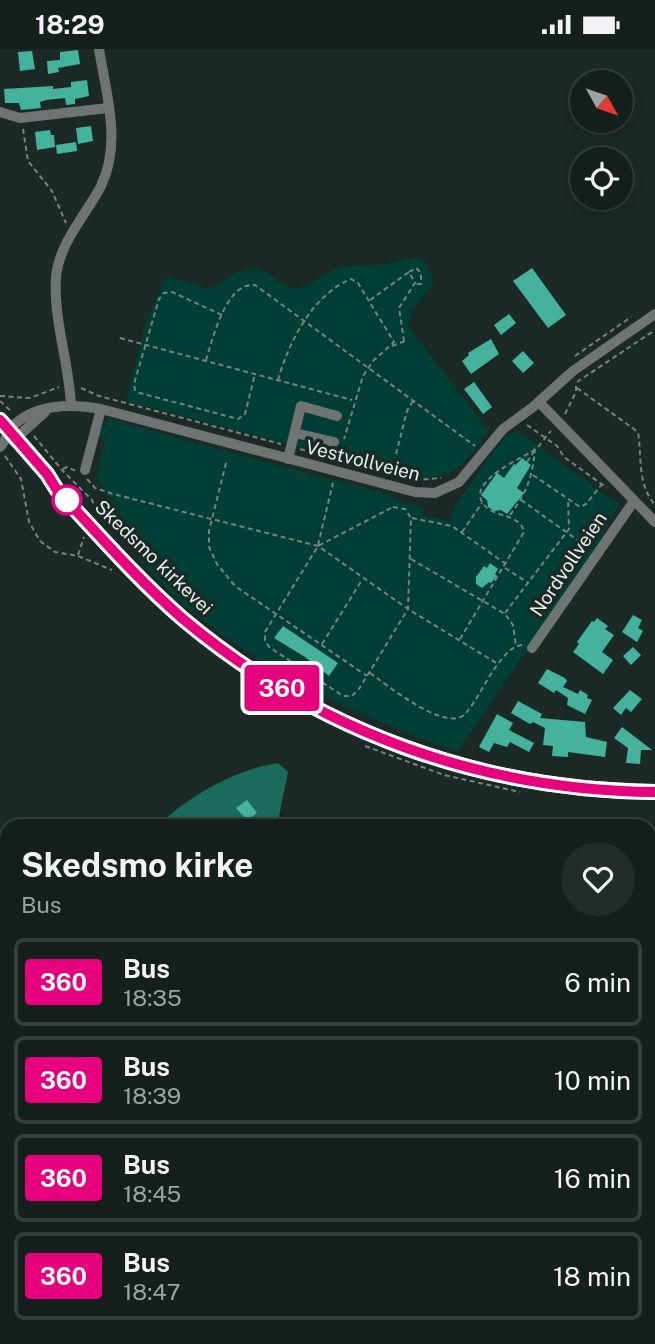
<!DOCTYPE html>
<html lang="en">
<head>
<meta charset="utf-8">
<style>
	:root { --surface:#15201d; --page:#222d2a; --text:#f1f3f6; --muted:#9da3a4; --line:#343e3b }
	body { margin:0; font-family:"Public Sans",sans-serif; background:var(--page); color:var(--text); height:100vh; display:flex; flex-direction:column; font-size:26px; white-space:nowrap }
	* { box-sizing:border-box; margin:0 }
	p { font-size:23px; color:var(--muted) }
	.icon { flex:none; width:38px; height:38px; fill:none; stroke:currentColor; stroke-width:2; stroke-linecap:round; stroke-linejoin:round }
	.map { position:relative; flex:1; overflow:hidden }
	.panel { position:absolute; left:0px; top:770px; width:656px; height:525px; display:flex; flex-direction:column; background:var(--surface); border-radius:21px 21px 0 0; box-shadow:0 4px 10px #0003,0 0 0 2px var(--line) }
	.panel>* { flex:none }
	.badge { padding:0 14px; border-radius:5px; font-size:24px; line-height:46px }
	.needle { width:46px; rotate:130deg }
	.fabs { position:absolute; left:570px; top:21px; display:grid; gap:14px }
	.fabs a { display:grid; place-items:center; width:63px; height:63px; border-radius:50%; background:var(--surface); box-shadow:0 4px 10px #0003,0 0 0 2px var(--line); font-size:35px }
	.map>.badge { position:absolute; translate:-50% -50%; box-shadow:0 0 0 4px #fff }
	.round { display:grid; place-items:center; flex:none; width:74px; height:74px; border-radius:37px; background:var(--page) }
	.headline { display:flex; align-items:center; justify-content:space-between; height:119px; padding:0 21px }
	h1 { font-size:33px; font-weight:700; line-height:52px }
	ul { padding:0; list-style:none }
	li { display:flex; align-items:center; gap:21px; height:88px; margin:0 14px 10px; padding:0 7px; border:4px solid var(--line); border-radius:10px }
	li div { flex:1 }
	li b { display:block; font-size:26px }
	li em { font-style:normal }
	li .badge { min-width:77px; font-weight:700; text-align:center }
	.status { display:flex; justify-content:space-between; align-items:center; height:49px; padding:0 35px; background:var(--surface); direction:ltr }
	.status svg { height:19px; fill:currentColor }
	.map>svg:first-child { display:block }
	.green { fill:#013f36 }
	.forest { fill:#1b6b5d }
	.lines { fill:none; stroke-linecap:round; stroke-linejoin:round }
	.stream { stroke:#025d50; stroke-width:2.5 }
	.building { fill:#45b29e }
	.path { stroke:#788380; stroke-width:2; stroke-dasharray:5 3.5; stroke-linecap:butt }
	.minor { stroke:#6d7472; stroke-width:10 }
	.highway { stroke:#cfe1dc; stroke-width:16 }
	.line-casing { stroke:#fff; stroke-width:16 }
	.line { stroke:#e6007e; stroke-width:10 }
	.stop-dot { fill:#fff; stroke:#e6007e; stroke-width:3.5 }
	.labels { text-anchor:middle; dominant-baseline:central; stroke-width:7; stroke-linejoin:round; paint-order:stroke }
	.street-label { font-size:19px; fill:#e5eeeb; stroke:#1c2a27 }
</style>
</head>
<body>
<div class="status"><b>18:29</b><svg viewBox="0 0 49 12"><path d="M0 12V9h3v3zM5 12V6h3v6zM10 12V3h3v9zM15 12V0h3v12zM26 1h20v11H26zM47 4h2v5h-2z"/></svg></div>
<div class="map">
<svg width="655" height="1295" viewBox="0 0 655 1295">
	<rect width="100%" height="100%" fill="#1c2a27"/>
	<path class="green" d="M418,208L425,213L434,233L413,260L407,276L489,382C467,412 453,433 412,428L126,352L147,271L167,227L206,239L213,238L238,223L256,219L264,222L287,238L297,239L303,238L338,218L385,215Z
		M108,370L394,447L393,450L423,459L422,466L450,472L456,455L506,386L517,382L619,455L594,504L457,703C344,661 226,608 145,517C137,508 133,494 128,484C118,464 109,446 96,429L105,389L97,386Z"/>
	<path class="forest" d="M278,714L288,723L277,777H158C190,746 234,721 278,714Z
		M7,833V887L0,888V836Z
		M655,1152V1295H410L412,1288H649V1159Z"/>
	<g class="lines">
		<path class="stream" d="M649,1282L655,1283
			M582,1295L589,1288"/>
	</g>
	<path class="building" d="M78,1L80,15L58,19L59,23L48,25L47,12L60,11V3Z
		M32,2L35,20L20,22L18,3Z
		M87,31L89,47L75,50V55L66,56L65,49L46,51L40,53L41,59L21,61L19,54H5L4,40L53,37V40L71,38V33Z
		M91,77L93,92L78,95L76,79Z
		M50,81L51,86H54L55,98L37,101L35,83Z
		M76,93L77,102L57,105L56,96Z
		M532,219L566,266L548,279L513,232Z
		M509,265L516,274L501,286L494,276Z
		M491,290L499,305L471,325L462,312L469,306L468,304Z
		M523,302L534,314L523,324L512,312Z
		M474,333L492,358L483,365L464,340Z
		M522,409L531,416L517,439L524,444L507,465L501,461L494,462L488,458L487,451L481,446L497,424L504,429L514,415L516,416Z
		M490,514L498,520L495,525L497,527L491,534L489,533L482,539L476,535V528L484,517L487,519Z
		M633,566L642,571L638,579L643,582L637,593L622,583Z
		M597,569L608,577L605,580L614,586L602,603L613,611L603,625L573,603L579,595L577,593L592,572L594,573Z
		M283,577L338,614L329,627L305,608L274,589Z
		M633,598L641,606L631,616L623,607Z
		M547,620L565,629L567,632L563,638L578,645L580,641L588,646L587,649L592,651L585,665L567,656L568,649L556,641L554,644L538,634Z
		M630,641L642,650L631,663L626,659L621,666L613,659Z
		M518,652L542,665L540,669L585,673L586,688L607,693L605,708L568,703V708L552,707L553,697L543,696L545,679L533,673L530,675L511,664Z
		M497,665L513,674L509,681L534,694L529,703L510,693L507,698L494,694L489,703L479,698Z
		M622,678L652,701H641L640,715L626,714L628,699L614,689Z
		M247,751L257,764L247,771L236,759Z"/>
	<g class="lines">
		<path class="path" d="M23,80L28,112L52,142L66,174
			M409,223L416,219L421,224V235H416
			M370,251L409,223L415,234L399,259L404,292
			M222,266L172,243L164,244L159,250L134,335L135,341L140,344L238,370L245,365L255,325
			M120,289L352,351
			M392,297L408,291
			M575,307L631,268
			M206,311C213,289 226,233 255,236L475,397
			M278,331C289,293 312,246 351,230L358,234L394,293L373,312L363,327L344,390
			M577,333L655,281
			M81,339L99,347L281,395
			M577,339L638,383C642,409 637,435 655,456
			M0,347L30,349L59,338
			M0,352L12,363
			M565,365L576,343V335
			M527,376L557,397L564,408L607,439
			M34,387L62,421L92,451L97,463
			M300,400L416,431L441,429
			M396,405L407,362L413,352
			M5,407L21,430L29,473L40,492L55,503L78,507L112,521
			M527,413L535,401
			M226,414L209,482V498L217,515L235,537L367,627
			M63,420L67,418L76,422
			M533,426L580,458L586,455L602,435
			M87,430L95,439L113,445L318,497L408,560L498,615
			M521,451L589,499
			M393,458L405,460L411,469L408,560L359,640L352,647H343L269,598L265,591V583L318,497Z
			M510,466C527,443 532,429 535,401
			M412,469L452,477L506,515
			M462,483L482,454
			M318,496L333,434
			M78,506L84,488
			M411,510L505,565L513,576L516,597
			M505,519L527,533
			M505,564L569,480L568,450
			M460,590L524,483C520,463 492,470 482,453C469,430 526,408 537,399C542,394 546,387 551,382
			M322,595L362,531
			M370,624C387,636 446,684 465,665C477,652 486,630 498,615C505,606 510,598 522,596
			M365,697L444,726L520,743"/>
		<path class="minor" d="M0,63L20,69L108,59
			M539,353L655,473
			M71,356C69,313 53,270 56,228C59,194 86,166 101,137C122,94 106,44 99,0
			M295,384L334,393
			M13,392L45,363
			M0,398C6,392 6,386 11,379C33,355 71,354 101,360L415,443L435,444L459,433L503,380L533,358L573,322L655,265
			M288,410L301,357L337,367
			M85,421L101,360
			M532,599L634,452"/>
		<path class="highway" d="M0,371L47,425L57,441C98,485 138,531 183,570C317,683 481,741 655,743"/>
	</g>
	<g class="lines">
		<g class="line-casing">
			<path id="line" d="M0,371L47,425L57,441C98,485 138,531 183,570C318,683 480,741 655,743"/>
		</g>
		<use href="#line" class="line"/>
	</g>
	<circle class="stop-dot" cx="67" cy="451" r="14"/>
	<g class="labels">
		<g class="street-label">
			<text transform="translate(363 411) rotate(14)">Vestvollveien</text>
			<text transform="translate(154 508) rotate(44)">Skedsmo kirkevei</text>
			<text transform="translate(568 515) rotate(-56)">Nordvollveien</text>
		</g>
	</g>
</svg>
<div class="fabs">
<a><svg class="needle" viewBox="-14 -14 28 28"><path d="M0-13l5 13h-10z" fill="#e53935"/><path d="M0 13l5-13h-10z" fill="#9da3a4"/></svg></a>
<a><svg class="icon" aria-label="locate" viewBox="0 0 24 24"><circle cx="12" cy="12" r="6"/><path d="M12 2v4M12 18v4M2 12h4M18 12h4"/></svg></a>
</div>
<b class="badge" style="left:282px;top:639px;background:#e6007e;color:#fff">360</b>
<section class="panel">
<div class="headline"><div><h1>Skedsmo kirke</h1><p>Bus</p></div><a class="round"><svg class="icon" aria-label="heart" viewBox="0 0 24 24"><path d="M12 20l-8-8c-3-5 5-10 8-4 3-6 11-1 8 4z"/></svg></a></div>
<ul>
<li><span class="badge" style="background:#e6007e;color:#fff">360</span><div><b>Bus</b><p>18:35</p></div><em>6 min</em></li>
<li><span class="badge" style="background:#e6007e;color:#fff">360</span><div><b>Bus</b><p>18:39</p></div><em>10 min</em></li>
<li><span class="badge" style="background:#e6007e;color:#fff">360</span><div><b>Bus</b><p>18:45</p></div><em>16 min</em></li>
<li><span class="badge" style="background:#e6007e;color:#fff">360</span><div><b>Bus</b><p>18:47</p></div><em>18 min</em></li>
</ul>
</section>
</div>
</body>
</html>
